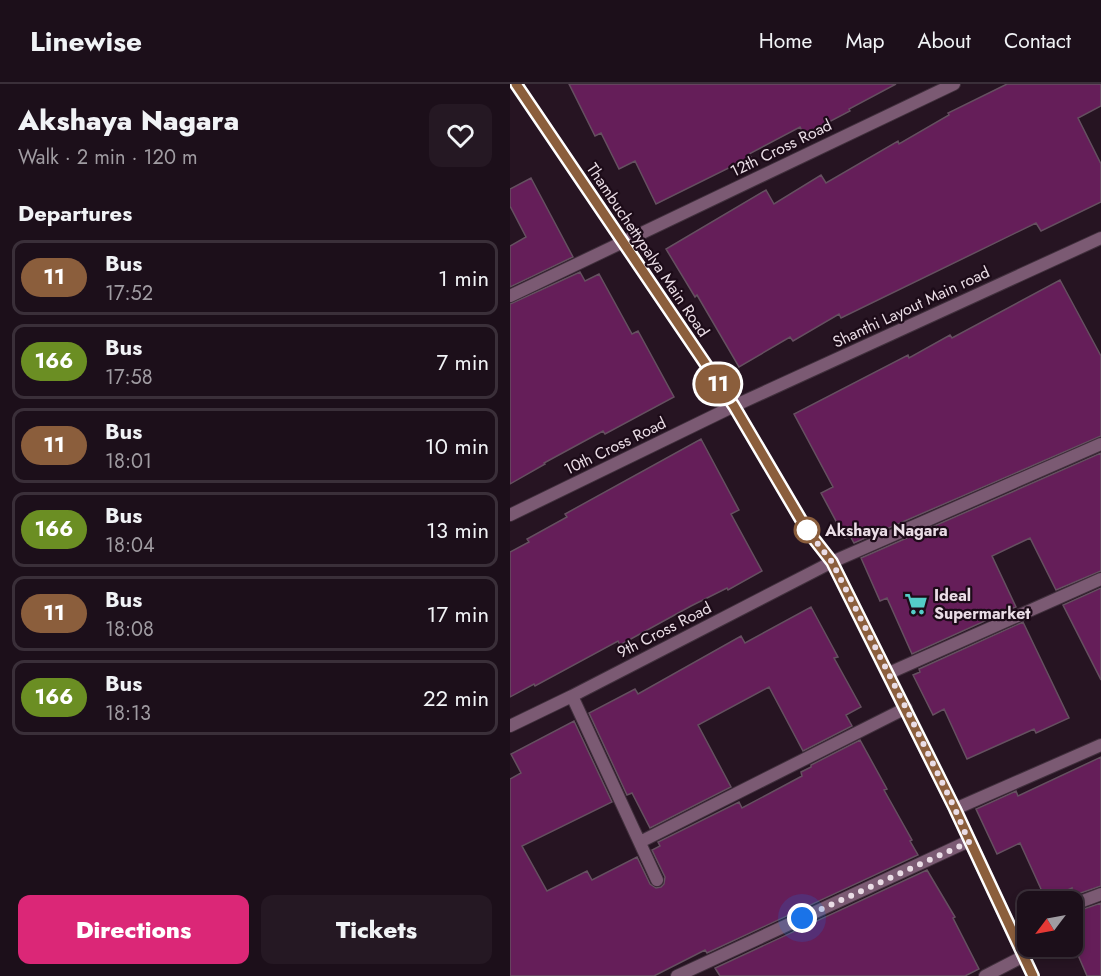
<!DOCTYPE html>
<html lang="en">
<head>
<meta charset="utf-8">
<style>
	:root { --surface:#1c0f1a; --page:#251823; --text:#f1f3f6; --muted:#a09ca2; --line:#3a2f39; --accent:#db2777 }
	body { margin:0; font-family:Jost,sans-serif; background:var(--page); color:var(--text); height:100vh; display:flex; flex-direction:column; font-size:22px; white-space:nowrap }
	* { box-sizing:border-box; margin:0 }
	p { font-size:20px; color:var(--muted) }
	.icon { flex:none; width:33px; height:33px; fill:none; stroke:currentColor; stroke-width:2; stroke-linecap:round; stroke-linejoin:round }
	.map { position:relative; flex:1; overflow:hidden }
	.details { display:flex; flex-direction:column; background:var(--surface); width:510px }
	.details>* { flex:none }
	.badge { padding:0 12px; border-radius:20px; font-size:21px; line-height:39px }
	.needle { width:39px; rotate:238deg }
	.fabs { position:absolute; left:507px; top:807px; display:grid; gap:12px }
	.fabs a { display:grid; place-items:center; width:66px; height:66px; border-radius:12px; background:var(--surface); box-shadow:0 3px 9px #0003,0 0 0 2px var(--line); font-size:30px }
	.you { position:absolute; width:30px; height:30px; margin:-15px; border:4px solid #fff; border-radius:50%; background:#1a73e8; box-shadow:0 0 0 9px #1a73e833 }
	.map>.badge { position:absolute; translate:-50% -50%; box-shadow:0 0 0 3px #fff }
	h2 { padding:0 18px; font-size:22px; line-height:54px }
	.round { display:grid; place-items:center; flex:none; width:63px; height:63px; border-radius:12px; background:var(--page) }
	.headline { display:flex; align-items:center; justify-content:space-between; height:102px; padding:0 18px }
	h1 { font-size:28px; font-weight:800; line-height:45px }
	.button { display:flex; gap:12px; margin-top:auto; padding:12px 18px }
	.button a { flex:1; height:69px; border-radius:12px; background:var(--accent); color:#fff; font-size:24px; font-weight:800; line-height:69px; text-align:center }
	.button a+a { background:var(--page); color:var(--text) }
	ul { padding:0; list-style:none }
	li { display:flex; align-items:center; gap:18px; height:75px; margin:0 12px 9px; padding:0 6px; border:3px solid var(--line); border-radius:12px }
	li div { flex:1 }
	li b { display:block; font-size:22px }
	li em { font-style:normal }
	li .badge { min-width:66px; font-weight:700; text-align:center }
	header { display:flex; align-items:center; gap:36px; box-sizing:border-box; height:84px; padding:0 30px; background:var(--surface); border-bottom:2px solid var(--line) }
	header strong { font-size:28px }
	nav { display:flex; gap:33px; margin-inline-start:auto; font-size:21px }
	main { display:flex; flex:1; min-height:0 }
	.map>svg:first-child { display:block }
	.building { fill:#651e59; stroke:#655060; stroke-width:1.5 }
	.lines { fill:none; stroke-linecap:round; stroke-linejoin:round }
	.minor-casing { stroke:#41303d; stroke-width:14 }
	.tertiary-casing { stroke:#41303d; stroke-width:14 }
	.secondary-casing { stroke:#41303d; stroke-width:14 }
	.minor { stroke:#7b5a73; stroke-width:12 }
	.tertiary { stroke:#7b5a73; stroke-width:12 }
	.secondary { stroke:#b37ea6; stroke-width:12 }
	.line-casing { stroke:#fff; stroke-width:14 }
	.line { stroke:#8b5e3c; stroke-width:9 }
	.walk { stroke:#eadde6; stroke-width:6; stroke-dasharray:0 10.8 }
	.stop-dot { fill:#fff; stroke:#8b5e3c; stroke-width:3 }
	.labels { text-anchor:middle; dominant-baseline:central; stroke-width:4.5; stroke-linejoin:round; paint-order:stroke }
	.street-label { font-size:16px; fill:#eadde6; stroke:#1c0b18 }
	.stop-label { font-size:16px; font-weight:bold; fill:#eadde6; stroke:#1c0b18; text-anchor:start }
	.poi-label { font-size:16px; font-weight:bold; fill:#eadde6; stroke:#1c0b18; text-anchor:start }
</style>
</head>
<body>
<header>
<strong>Linewise</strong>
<nav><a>Home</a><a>Map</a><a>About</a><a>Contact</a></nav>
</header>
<main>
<section class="details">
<div class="headline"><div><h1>Akshaya Nagara</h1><p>Walk · 2 min · 120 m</p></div><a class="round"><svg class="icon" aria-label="heart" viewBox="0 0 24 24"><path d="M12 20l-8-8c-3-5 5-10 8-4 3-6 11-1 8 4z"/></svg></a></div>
<h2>Departures</h2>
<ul>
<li><span class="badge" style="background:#8b5e3c;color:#fff">11</span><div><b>Bus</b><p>17:52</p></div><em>1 min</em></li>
<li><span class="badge" style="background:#6b8e23;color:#fff">166</span><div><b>Bus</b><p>17:58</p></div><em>7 min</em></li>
<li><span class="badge" style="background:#8b5e3c;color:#fff">11</span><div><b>Bus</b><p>18:01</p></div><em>10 min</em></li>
<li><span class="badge" style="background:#6b8e23;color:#fff">166</span><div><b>Bus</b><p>18:04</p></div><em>13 min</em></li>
<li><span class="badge" style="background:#8b5e3c;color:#fff">11</span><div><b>Bus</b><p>18:08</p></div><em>17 min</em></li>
<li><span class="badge" style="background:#6b8e23;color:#fff">166</span><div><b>Bus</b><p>18:13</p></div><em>22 min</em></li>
</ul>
<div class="button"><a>Directions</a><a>Tickets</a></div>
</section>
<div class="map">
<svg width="591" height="892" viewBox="0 0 591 892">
	<rect width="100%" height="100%" fill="#261422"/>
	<path class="building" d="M59,0H386L339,25L340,27L294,51L290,43L239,70L241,73L146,120L125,77L109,85L91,49L85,52Z
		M497,0H591V22L568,34L591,80V118L531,147L526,139L331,234L329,230L283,257L280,253L229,283L187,211L185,213L156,165L256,106L264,120L311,91L316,99L388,57L389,60L439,31L438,29Z
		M21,94L63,173L0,203V162L16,153L0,122V105Z
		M70,188L75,197L89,190L122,250L128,247L164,313L95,350L93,347L34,379L35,380L0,400V220Z
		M550,196L591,272V352L344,459L340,452L335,454L311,409L323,403L284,330L398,271L399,274L440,251L442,254Z
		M191,355L229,426L221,430L252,487L218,506L217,504L181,522L110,561L108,557L25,602L24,600L0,613V468L19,458L17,455L57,433L55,430Z
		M591,369V487L546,506L520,454L482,472L506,523L402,570L377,514L370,517L351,474Z
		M591,504V596L553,521Z
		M301,523L328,573L324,574L351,623L336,631L342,642L293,667L259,603L188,641L221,703L140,744L122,709L117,711L79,629L125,605L128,610L231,552L235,559Z
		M513,538L559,634L526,649L524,645L457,675L434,625L423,631L403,591L410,588L409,585Z
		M64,637L102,718L12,762L37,807L77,787L82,796L127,773L140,800L146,804L151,803L154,800L155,793L142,766L150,762L148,758L229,718L232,724L292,692L291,688L301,683V681L350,656L377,705L374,706L402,756L400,757L408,771L197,869L195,866L144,892H0V695L11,689L1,670Z
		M591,673V802L562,812V804L536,816L510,759L487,770L466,725L506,707L508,712Z
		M417,786L445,833L443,834L469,885L455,892H210L205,884Z
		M591,819V892H577L562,857V829Z"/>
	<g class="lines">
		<g class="minor-casing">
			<path id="minor" d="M0,212L444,0
				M379,589L591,495
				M62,612L147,796
				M0,642L62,612L322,478L591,360
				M445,725L591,661
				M130,758L396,624
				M562,821L591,810
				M501,845L518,838
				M167,892L459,757
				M475,892L514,872"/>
		</g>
		<g class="tertiary-casing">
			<path id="tertiary" d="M0,431L224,322L591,154"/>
		</g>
		<g class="secondary-casing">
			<path id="secondary" d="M6,0L224,322L297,446L322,478L445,725L523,892"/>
		</g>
		<use href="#minor" class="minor"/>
		<use href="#tertiary" class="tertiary"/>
		<use href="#secondary" class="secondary"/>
	</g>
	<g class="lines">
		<g class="line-casing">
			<path id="line" d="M6,0L224,322L297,446L322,478L445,725L523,892"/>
		</g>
		<use href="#line" class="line"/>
		<path class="walk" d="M292,834L459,758L445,725L396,624L322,478L297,446"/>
	</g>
	<defs>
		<g id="supermarket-bare" transform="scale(1.8)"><path d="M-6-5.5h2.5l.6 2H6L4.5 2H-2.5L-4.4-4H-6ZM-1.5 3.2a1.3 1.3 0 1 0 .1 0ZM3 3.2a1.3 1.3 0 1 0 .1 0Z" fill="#54cdc8" stroke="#1c0b18" stroke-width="2.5" paint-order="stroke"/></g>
	</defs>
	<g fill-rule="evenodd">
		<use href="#supermarket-bare" x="406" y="520"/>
	</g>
	<circle class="stop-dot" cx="297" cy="446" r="12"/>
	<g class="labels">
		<g class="street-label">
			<text transform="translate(271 64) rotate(-26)">12th Cross Road</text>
			<text transform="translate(138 166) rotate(56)">Thambuchettypalya Main Road</text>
			<text transform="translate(401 223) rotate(-25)">Shanthi Layout Main road</text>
			<text transform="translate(105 362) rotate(-26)">10th Cross Road</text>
			<text transform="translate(154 546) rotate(-27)">9th Cross Road</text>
		</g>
		<g class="stop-label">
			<text x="315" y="446">Akshaya Nagara</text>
		</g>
		<g class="poi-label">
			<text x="424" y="511">Ideal<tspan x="424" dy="18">Supermarket</tspan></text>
		</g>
	</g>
</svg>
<div class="fabs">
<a><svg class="needle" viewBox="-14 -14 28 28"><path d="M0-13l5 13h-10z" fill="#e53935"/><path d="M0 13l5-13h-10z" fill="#a09ca2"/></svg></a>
</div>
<div class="you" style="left:292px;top:834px"></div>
<b class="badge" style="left:208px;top:300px;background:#8b5e3c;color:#fff">11</b>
</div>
</main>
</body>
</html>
